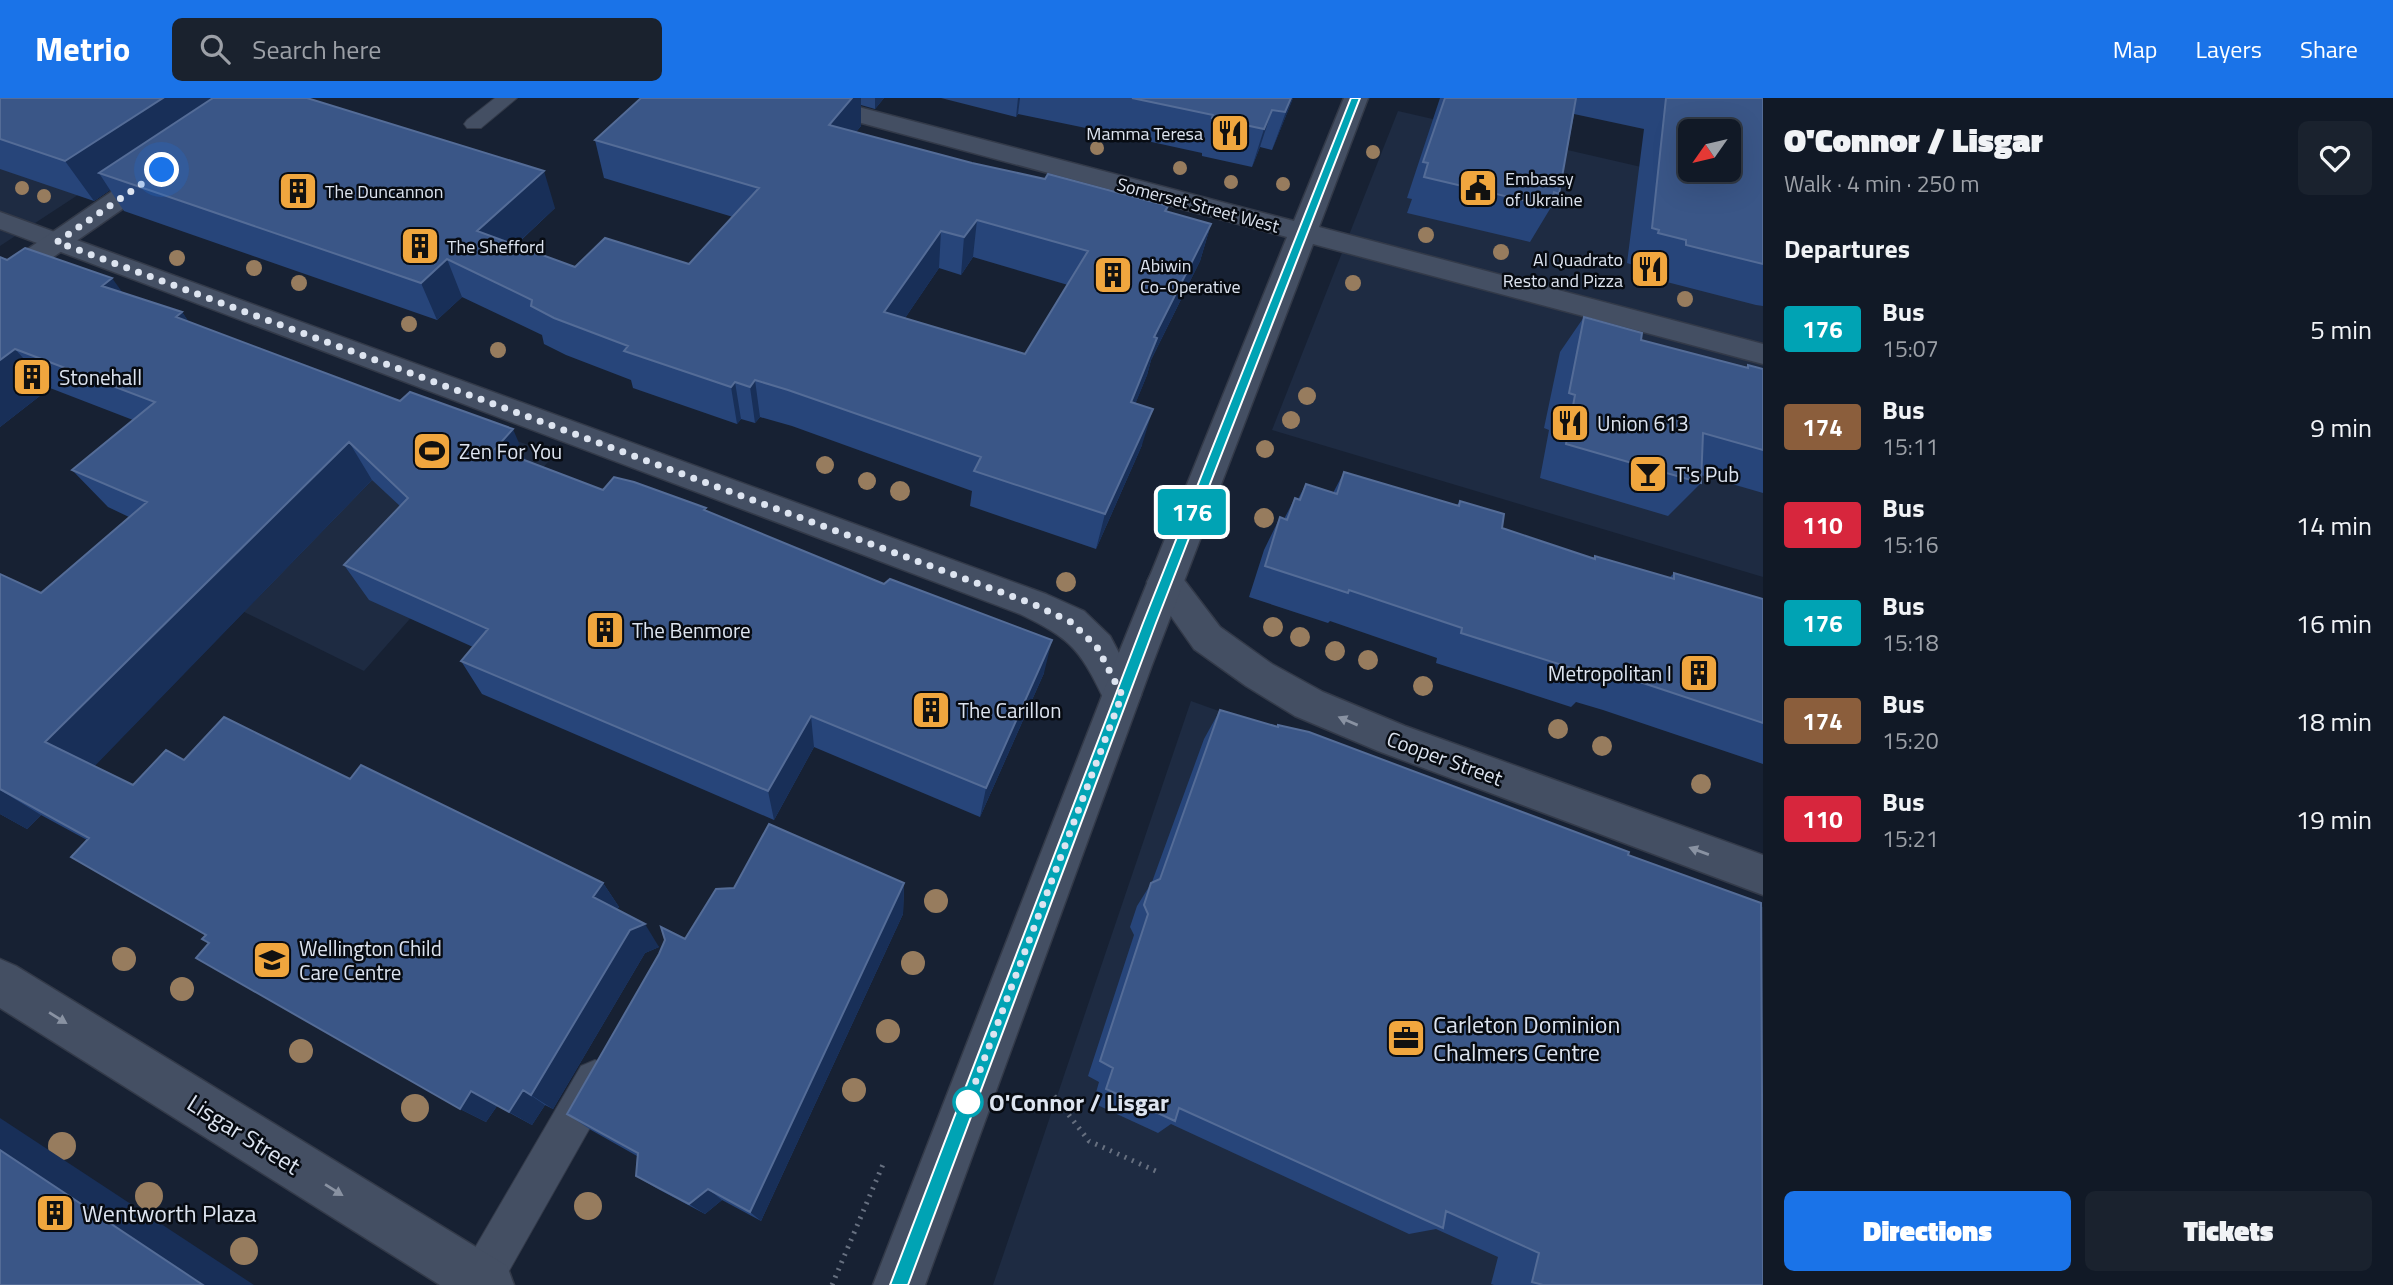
<!DOCTYPE html>
<html lang="en">
<head>
<meta charset="utf-8">
<style>
	:root { --surface:#111926; --page:#1a222e; --text:#f1f3f6; --muted:#9ca0a7; --line:#303843; --accent:#1a73e8 }
	body { margin:0; font-family:"Titillium Web",sans-serif; background:var(--page); color:var(--text); height:100vh; display:flex; flex-direction:column; font-size:26px; white-space:nowrap }
	* { box-sizing:border-box; margin:0 }
	p { font-size:23px; color:var(--muted) }
	.icon { flex:none; width:38px; height:38px; fill:none; stroke:currentColor; stroke-width:2; stroke-linecap:round; stroke-linejoin:round }
	.map { position:relative; flex:1; overflow:hidden }
	.panel { display:flex; flex-direction:column; background:var(--surface); width:630px }
	.panel>* { flex:none }
	.badge { padding:0 14px; border-radius:5px; font-size:24px; line-height:46px }
	.needle { width:46px; rotate:236deg }
	.tools { position:absolute; left:1678px; top:21px; display:grid; gap:14px }
	.tools a { display:grid; place-items:center; width:63px; height:63px; border-radius:10px; background:var(--surface); box-shadow:0 7px 28px #0002,0 0 0 2px var(--line); font-size:35px }
	.you { position:absolute; width:35px; height:35px; margin:-18px; border:5px solid #fff; border-radius:50%; background:#1a73e8; box-shadow:0 0 0 10px #1a73e833 }
	.map>.badge { position:absolute; translate:-50% -50%; box-shadow:0 0 0 4px #fff }
	h2 { padding:0 21px; font-size:26px; line-height:63px }
	.round { display:grid; place-items:center; flex:none; width:74px; height:74px; border-radius:10px; background:var(--page) }
	.overview { display:flex; align-items:center; justify-content:space-between; height:119px; padding:0 21px }
	h1 { font-size:33px; font-weight:800; line-height:52px }
	.button { display:flex; gap:14px; margin-top:auto; padding:14px 21px }
	.button a { flex:1; height:80px; border-radius:10px; background:var(--accent); color:#fff; font-size:28px; font-weight:800; line-height:80px; text-align:center }
	.button a+a { background:var(--page); color:var(--text) }
	ul { padding:0; list-style:none }
	li { display:flex; align-items:center; gap:21px; height:98px; padding:0 21px }
	li div { flex:1 }
	li b { display:block; font-size:26px }
	li em { font-style:normal }
	li .badge { min-width:77px; font-weight:700; text-align:center }
	header { display:flex; align-items:center; gap:42px; box-sizing:border-box; height:98px; padding:0 35px; background:var(--accent); color:#fff }
	header strong { font-size:33px }
	nav { display:flex; gap:38px; margin-inline-start:auto; font-size:24px }
	.search { width:490px; height:63px; background:var(--page); display:flex; align-items:center; gap:18px; box-sizing:border-box; padding:0 24px; border-radius:10px; color:var(--muted); font-size:26px }
	main { display:flex; flex:1; min-height:0 }
	.map>svg:first-child { display:block }
	.built { fill:#1e2b42 }
	.lines { fill:none; stroke-linecap:round; stroke-linejoin:round }
	.service-casing { stroke:#333a49; stroke-width:2 }
	.minor-casing { stroke:#333a49; stroke-width:3 }
	.secondary-casing { stroke:#333a49; stroke-width:3 }
	.path { stroke:#677080; stroke-width:5; stroke-dasharray:2 6; stroke-linecap:butt }
	.service { fill:#444f63; fill-rule:evenodd }
	.minor { fill:#444f63; fill-rule:evenodd }
	.secondary { fill:#444f63; fill-rule:evenodd }
	.tree { fill:#977c5e }
	.wall { fill:#27457a; fill-rule:evenodd }
	.shaded-wall { fill:#182f58 }
	.building { fill:#3a5687; stroke:#546c97; stroke-width:2; fill-rule:evenodd }
	.oneway { fill:#8992a2 }
	.line { fill:#00a3b4; stroke:#fff; stroke-width:2 }
	.walk { stroke:#dde4f0; stroke-width:7; stroke-dasharray:0 12.6 }
	.stop-dot { fill:#fff; stroke:#00a3b4; stroke-width:3.5 }
	.labels { text-anchor:middle; dominant-baseline:central; stroke-width:5; stroke-linejoin:round; paint-order:stroke }
	.far-poi-label { font-size:18px; fill:#dde4f0; stroke:#070b12; text-anchor:start }
	.far-street-label { font-size:18px; fill:#dde4f0; stroke:#070b12 }
	.poi-label { font-size:21px; fill:#dde4f0; stroke:#070b12; text-anchor:start }
	.street-label { font-size:21px; fill:#dde4f0; stroke:#070b12 }
	.near-poi-label { font-size:24px; fill:#dde4f0; stroke:#070b12; text-anchor:start }
	.near-stop-label { font-size:24px; font-weight:bold; fill:#dde4f0; stroke:#070b12; text-anchor:start }
	.near-street-label { font-size:24px; fill:#dde4f0; stroke:#070b12 }
</style>
</head>
<body>
<header>
<strong>Metrio</strong>
<div class="search"><svg class="icon" aria-label="search" viewBox="0 0 24 24"><circle cx="10" cy="10" r="6"/><path d="M15 15l6 6"/></svg>Search here</div>
<nav><a>Map</a><a>Layers</a><a>Share</a></nav>
</header>
<main>
<div class="map">
<svg width="1763" height="1187" viewBox="0 0 1763 1187">
	<rect width="100%" height="100%" fill="#172133"/>
	<path class="built" d="M0,0H226L0,148Z
		M1398,13L1763,97V479L1272,332Z
		M434,315L555,356L364,573L236,510Z
		M1191,603L1763,809V1187H993Z"/>
	<g class="lines">
		<g class="service-casing">
			<path id="service" d="M495,0H517L481,30H467L464,26L467,22Z
				M595,962L609,968L615,982L609,996L501,1187H461L459,1182L465,1167L581,968Z"/>
		</g>
		<g class="minor-casing">
			<path id="minor" d="M0,114L1046,496L1084,513L1110,538L1141,597L1136,609L1122,613L1108,609C1081,554 1076,543 1020,516L0,131Z
				M1165,470L1178,474L1220,529L1272,566L1323,594L1405,628L1763,757V797L1378,653L1295,618L1246,588L1194,551L1147,484L1152,474Z
				M0,861L16,868L507,1168L514,1187H440L0,910Z"/>
		</g>
		<g class="secondary-casing">
			<path id="secondary" d="M784,0H824L1294,123L1344,0H1368L1319,129L1763,246V266L1313,146L1152,567L925,1187H873L1114,567L1287,139L787,5Z
				M161,64L170,66L174,72L170,78L10,189L0,192V170L152,66Z"/>
		</g>
		<path class="path" d="M1054,998L1089,1043L1158,1074
			M832,1187L884,1064"/>
		<use href="#service" class="service"/>
		<use href="#minor" class="minor"/>
		<use href="#secondary" class="secondary"/>
	</g>
	<g class="tree">
		<circle cx="1097" cy="50" r="7"/>
		<circle cx="1373" cy="54" r="7"/>
		<circle cx="1180" cy="70" r="7"/>
		<circle cx="1231" cy="84" r="7"/>
		<circle cx="1283" cy="86" r="7"/>
		<circle cx="22" cy="90" r="7"/>
		<circle cx="44" cy="98" r="7"/>
		<circle cx="1426" cy="137" r="8"/>
		<circle cx="1501" cy="154" r="8"/>
		<circle cx="177" cy="160" r="8"/>
		<circle cx="254" cy="170" r="8"/>
		<circle cx="299" cy="185" r="8"/>
		<circle cx="1353" cy="185" r="8"/>
		<circle cx="1685" cy="201" r="8"/>
		<circle cx="409" cy="226" r="8"/>
		<circle cx="498" cy="252" r="8"/>
		<circle cx="1307" cy="298" r="9"/>
		<circle cx="1291" cy="322" r="9"/>
		<circle cx="1265" cy="351" r="9"/>
		<circle cx="825" cy="367" r="9"/>
		<circle cx="867" cy="383" r="9"/>
		<circle cx="900" cy="393" r="10"/>
		<circle cx="1264" cy="420" r="10"/>
		<circle cx="1066" cy="484" r="10"/>
		<circle cx="1273" cy="529" r="10"/>
		<circle cx="1300" cy="539" r="10"/>
		<circle cx="1335" cy="553" r="10"/>
		<circle cx="1368" cy="562" r="10"/>
		<circle cx="1423" cy="588" r="10"/>
		<circle cx="1558" cy="631" r="10"/>
		<circle cx="1602" cy="648" r="10"/>
		<circle cx="1701" cy="686" r="10"/>
		<circle cx="936" cy="803" r="12"/>
		<circle cx="124" cy="861" r="12"/>
		<circle cx="913" cy="865" r="12"/>
		<circle cx="182" cy="891" r="12"/>
		<circle cx="888" cy="933" r="12"/>
		<circle cx="301" cy="953" r="12"/>
		<circle cx="854" cy="992" r="12"/>
		<circle cx="415" cy="1010" r="14"/>
		<circle cx="62" cy="1048" r="14"/>
		<circle cx="149" cy="1098" r="14"/>
		<circle cx="588" cy="1108" r="14"/>
		<circle cx="244" cy="1153" r="14"/>
	</g>
	<path class="wall" d="M0,0L555,110L516,147L575,169L689,166L733,119L604,80L595,42L641,0H884L875,11L861,7V28L856,34L972,65L1168,108L1167,114L1211,126L1200,163L1151,262L1147,277L1135,306L1142,347L1096,451L970,408L972,393L792,328L760,319L755,325L741,321L737,326L633,290L631,282L566,257L544,246L542,237L462,199L437,222L124,113L110,92L94,103L0,71ZM973,159L1068,187L1025,256L905,220L939,170L961,177Z
		M941,0H1293L1272,52L1260,49L1252,69L1202,58V55L1115,36L1018,16L1016,19Z
		M1440,0H1763V208L1756,207L1659,182L1660,178L1633,171V167L1627,165L1644,31L1574,16L1559,96L1530,144L1407,115L1412,101L1407,100Z
		M0,159L122,194L182,214L188,223L526,362L603,392L707,413L1044,575L980,719L814,649L774,722L482,596L461,563L473,549L369,502L344,467L400,408L372,382L94,668L133,687L184,662L350,681L603,785L619,809L617,811L659,849L645,855L553,1011L545,1007L532,1027L497,1008L486,1024L460,1011L209,845L206,837L87,742L41,717L27,731L0,716V476L41,495L129,419L108,409L72,372L133,322L50,290L0,329Z
		M1584,219L1641,242L1746,269L1748,267L1763,271V395L1701,377V385L1668,418L1540,380L1549,332L1544,330L1560,254Z
		M1344,374L1457,407L1460,403L1502,430L1593,460L1595,458L1669,480L1674,475L1763,501V666L1603,612L1576,604L1571,609L1436,565L1437,560L1330,523L1328,525L1249,499L1264,452L1280,419L1284,421L1295,400L1298,401L1306,386L1333,395Z
		M1220,612L1277,629L1278,627L1628,757L1763,1187H1494L1491,1186L1498,1159L1436,1131L1409,1136L1171,1026L1158,1035L1093,1005L1099,984L1088,978L1134,837L1130,829L1137,808L1152,784L1204,641Z
		M904,785L903,816L761,1123L722,1102L705,1116L656,1090L636,1078L637,1058L591,1032L567,1016L685,841Z"/>
	<path class="shaded-wall" d="M163,0H229L99,75L110,92L94,103L65,63Z
		M852,0H861V28L830,65L829,27Z
		M875,0H884L875,11Z
		M1018,0H1020L1018,16L1016,19Z
		M1291,0H1293L1290,8L1272,52Z
		M1272,12L1260,49L1252,69L1264,31Z
		M544,73L555,110L491,170L477,133Z
		M977,122L973,159L961,177L964,139Z
		M1211,126L1200,163L1151,262L1147,277L1121,341L1131,304L1154,239Z
		M941,133L939,170L884,251V214Z
		M447,161L462,199L437,222L421,185Z
		M112,180L141,220L102,188Z
		M182,214L209,253L176,219Z
		M15,251L50,290L0,329V262Z
		M755,282L760,319L755,325L750,289Z
		M735,284L741,321L737,326L731,289Z
		M1153,311L1142,347L1096,451L1105,416Z
		M513,331L529,369L495,351Z
		M349,344L372,382L88,675L45,644Z
		M1052,542L1044,575L980,719L986,690Z
		M811,618L814,649L774,722L768,693Z
		M0,692L41,717L27,731L0,716Z
		M603,785L619,809L609,823L593,799Z
		M904,785L903,816L761,1123L750,1114Z
		M645,826L659,849L645,855L553,1011L531,997L630,832Z
		M523,992L545,1007L532,1027L509,1014Z
		M471,993L497,1008L486,1024L460,1011Z
		M0,1020L254,1187H203L0,1052Z
		M708,1091L722,1102L705,1116L689,1106Z"/>
	<path class="building" d="M0,0H163L65,63L0,41Z
		M213,0H307L544,73L477,133L575,169L605,140L689,166L759,90L595,42L641,0H852L829,27L972,65L1045,81L1048,76L1168,108L1165,113L1211,126L1154,239L1157,240L1131,304L1153,311L1105,416L974,373L981,359L788,292L755,282L750,289L735,284L731,289L624,253L628,248L554,220L531,208L532,202L447,161L421,185L99,75ZM977,122L1088,153L1025,256L884,214L941,133L964,139Z
		M1132,0H1291L1285,14L1272,12L1264,31L1212,20L1213,17Z
		M1445,0H1576L1559,96L1554,94L1551,109L1424,79L1428,65L1423,64Z
		M1666,0H1763V166L1686,147V142L1658,135L1659,132L1652,130ZM1690,33H1729V72H1690Z
		M25,150L112,180L102,188L182,214L176,219L400,303L410,294L513,331L495,351L603,392L614,379L634,384L706,410L704,412L884,486L890,481L1052,542L986,690L811,618L768,693L461,563L488,531L344,467L408,400L349,344L45,644L133,687L166,652L184,662L224,619L350,681L361,667L603,785L593,799L645,826L630,832L531,997L523,992L509,1014L471,993L460,1011L196,860L209,845L202,841L206,837L71,759L89,740L0,691V476L41,495L147,404L72,372L155,304L15,251L0,262V159L7,162Z
		M1584,219L1642,235L1641,242L1748,270V267L1763,271V352L1703,335L1701,385L1566,346L1575,297L1569,295Z
		M1344,374L1459,408L1460,403L1504,416L1502,430L1595,461V458L1674,481V475L1763,501V625L1637,583L1604,575L1603,580L1461,535L1462,530L1349,492L1348,495L1265,468L1280,419L1287,422L1295,400L1300,402L1306,386L1337,396Z
		M1220,612L1278,629V627L1309,634L1629,754L1628,757L1761,805L1763,1187H1543L1532,1184L1539,1155L1446,1113L1443,1130L1179,1010L1175,1023L1106,991L1113,970L1100,963L1148,816L1144,807L1151,785L1160,781Z
		M769,726L904,785L750,1114L708,1091L689,1106L636,1078L638,1055L567,1016L659,856L665,842L661,829L685,841L716,791L734,790Z
		M0,1052L194,1181L203,1187H0Z"/>
	<defs><path id="oneway-solid" d="M-6-.8H1V-3.2L6.5 0L1 3.2V.8H-6Z" transform="scale(1.75)"/></defs>
	<g class="oneway">
		<use href="#oneway-solid" transform="translate(1348 623) rotate(-157)"/>
		<use href="#oneway-solid" transform="translate(1699 753) rotate(-160)"/>
		<use href="#oneway-solid" transform="translate(58 920) rotate(32)"/>
		<use href="#oneway-solid" transform="translate(334 1092) rotate(32)"/>
	</g>
	<path class="line" d="M1351,0H1360L1156,525L908,1187H890L1143,525Z"/>
	<g class="lines">
		<path class="walk" d="M162,72L57,144L1033,506L1071,524L1097,549L1122,597L968,1004"/>
	</g>
	<defs>
		<g id="restaurant-square" transform="scale(2.0125)"><rect x="-9" y="-9" width="18" height="18" rx="4" fill="#f0a63e" stroke="#070b12"/><path d="M-5-6h1v4h1v-4h1v4h1v-4h1v5L-1.5 .5V6h-2V.5L-5-1ZM5-6V6H3V1.5H1.5Q1.5-4 5-6Z" fill="#111"/></g>
		<g id="civic-square" transform="scale(2.0125)"><rect x="-9" y="-9" width="18" height="18" rx="4" fill="#f0a63e" stroke="#070b12"/><path d="M-.6-6.5H3V-4.5H.6V-3L4-1V1h2V6H-6V1h2V-1L-.6-3ZM-1.2 2.5V6h2.4V2.5Z" fill="#111"/></g>
		<g id="building-square" transform="scale(2.0125)"><rect x="-9" y="-9" width="18" height="18" rx="4" fill="#f0a63e" stroke="#070b12"/><path d="M-4-6H4V6H1V3H-1V6H-4ZM-2.5-4.3h1.7v1.8h-1.7ZM.8-4.3h1.7v1.8H.8ZM-2.5-1h1.7V.8h-1.7ZM.8-1h1.7V.8H.8Z" fill="#111"/></g>
		<g id="stadium-square" transform="scale(2.0125)"><rect x="-9" y="-9" width="18" height="18" rx="4" fill="#f0a63e" stroke="#070b12"/><path d="M0-5a6.5 5 0 1 0 0 10a6.5 5 0 1 0 0-10ZM-3.5-1.8h7v3.6h-7Z" fill="#111"/></g>
		<g id="bar-square" transform="scale(2.0125)"><rect x="-9" y="-9" width="18" height="18" rx="4" fill="#f0a63e" stroke="#070b12"/><path d="M-6-5H6L.8 .8V4.5H3.5V6h-7V4.5H-.8V.8Z" fill="#111"/></g>
		<g id="school-square" transform="scale(2.0125)"><rect x="-9" y="-9" width="18" height="18" rx="4" fill="#f0a63e" stroke="#070b12"/><path d="M0-5L7-2L0 1L-7-2ZM-4 1L0 2.5L4 1V4Q0 6-4 4Z" fill="#111"/></g>
		<g id="office-square" transform="scale(2.0125)"><rect x="-9" y="-9" width="18" height="18" rx="4" fill="#f0a63e" stroke="#070b12"/><path d="M-6-3h4V-5.5h4V-3h4V5H-6ZM-1-4.5V-3h2v-1.5ZM-6 0V1H6V0Z" fill="#111"/></g>
	</defs>
	<g fill-rule="evenodd">
		<use href="#restaurant-square" x="1230" y="35"/>
		<use href="#civic-square" x="1478" y="90"/>
		<use href="#building-square" x="298" y="93"/>
		<use href="#building-square" x="420" y="148"/>
		<use href="#restaurant-square" x="1650" y="171"/>
		<use href="#building-square" x="1113" y="177"/>
		<use href="#building-square" x="32" y="279"/>
		<use href="#restaurant-square" x="1570" y="325"/>
		<use href="#stadium-square" x="432" y="353"/>
		<use href="#bar-square" x="1648" y="376"/>
		<use href="#building-square" x="605" y="532"/>
		<use href="#building-square" x="1699" y="575"/>
		<use href="#building-square" x="931" y="612"/>
		<use href="#school-square" x="272" y="862"/>
		<use href="#office-square" x="1406" y="940"/>
		<use href="#building-square" x="55" y="1115"/>
	</g>
	<circle class="stop-dot" cx="968" cy="1004" r="14"/>
	<g class="labels">
		<g class="far-poi-label">
			<text x="1203" y="35" text-anchor="end">Mamma Teresa</text>
			<text x="1505" y="80">Embassy<tspan x="1505" dy="21">of Ukraine</tspan></text>
			<text x="325" y="93">The Duncannon</text>
			<text x="447" y="148">The Shefford</text>
			<text x="1623" y="161" text-anchor="end">Al Quadrato<tspan x="1623" dy="21">Resto and Pizza</tspan></text>
			<text x="1140" y="167">Abiwin<tspan x="1140" dy="21">Co-Operative</tspan></text>
		</g>
		<g class="far-street-label">
			<text transform="translate(1198 107) rotate(15)">Somerset Street West</text>
		</g>
		<g class="poi-label">
			<text x="59" y="279">Stonehall</text>
			<text x="1597" y="325">Union 613</text>
			<text x="459" y="353">Zen For You</text>
			<text x="1675" y="376">T's Pub</text>
			<text x="632" y="532">The Benmore</text>
			<text x="1672" y="575" text-anchor="end">Metropolitan I</text>
			<text x="958" y="612">The Carillon</text>
			<text x="299" y="850">Wellington Child<tspan x="299" dy="24">Care Centre</tspan></text>
		</g>
		<g class="street-label">
			<text transform="translate(1445 660) rotate(20)">Cooper Street</text>
		</g>
		<g class="near-poi-label">
			<text x="1433" y="926">Carleton Dominion<tspan x="1433" dy="28">Chalmers Centre</tspan></text>
			<text x="82" y="1115">Wentworth Plaza</text>
		</g>
		<g class="near-stop-label">
			<text x="989" y="1004">O'Connor / Lisgar</text>
		</g>
		<g class="near-street-label">
			<text transform="translate(244 1036) rotate(32)">Lisgar Street</text>
		</g>
	</g>
</svg>
<div class="tools">
<a><svg class="needle" viewBox="-14 -14 28 28"><path d="M0-13l5 13h-10z" fill="#e53935"/><path d="M0 13l5-13h-10z" fill="#9ca0a7"/></svg></a>
</div>
<div class="you" style="left:162px;top:72px"></div>
<b class="badge" style="left:1192px;top:414px;background:#00a3b4;color:#fff">176</b>
</div>
<section class="panel">
<div class="overview"><div><h1>O'Connor / Lisgar</h1><p>Walk · 4 min · 250 m</p></div><a class="round"><svg class="icon" aria-label="heart" viewBox="0 0 24 24"><path d="M12 20l-8-8c-3-5 5-10 8-4 3-6 11-1 8 4z"/></svg></a></div>
<h2>Departures</h2>
<ul>
<li><span class="badge" style="background:#00a3b4;color:#fff">176</span><div><b>Bus</b><p>15:07</p></div><em>5 min</em></li>
<li><span class="badge" style="background:#8b5e3c;color:#fff">174</span><div><b>Bus</b><p>15:11</p></div><em>9 min</em></li>
<li><span class="badge" style="background:#d7263d;color:#fff">110</span><div><b>Bus</b><p>15:16</p></div><em>14 min</em></li>
<li><span class="badge" style="background:#00a3b4;color:#fff">176</span><div><b>Bus</b><p>15:18</p></div><em>16 min</em></li>
<li><span class="badge" style="background:#8b5e3c;color:#fff">174</span><div><b>Bus</b><p>15:20</p></div><em>18 min</em></li>
<li><span class="badge" style="background:#d7263d;color:#fff">110</span><div><b>Bus</b><p>15:21</p></div><em>19 min</em></li>
</ul>
<div class="button"><a>Directions</a><a>Tickets</a></div>
</section>
</main>
</body>
</html>
